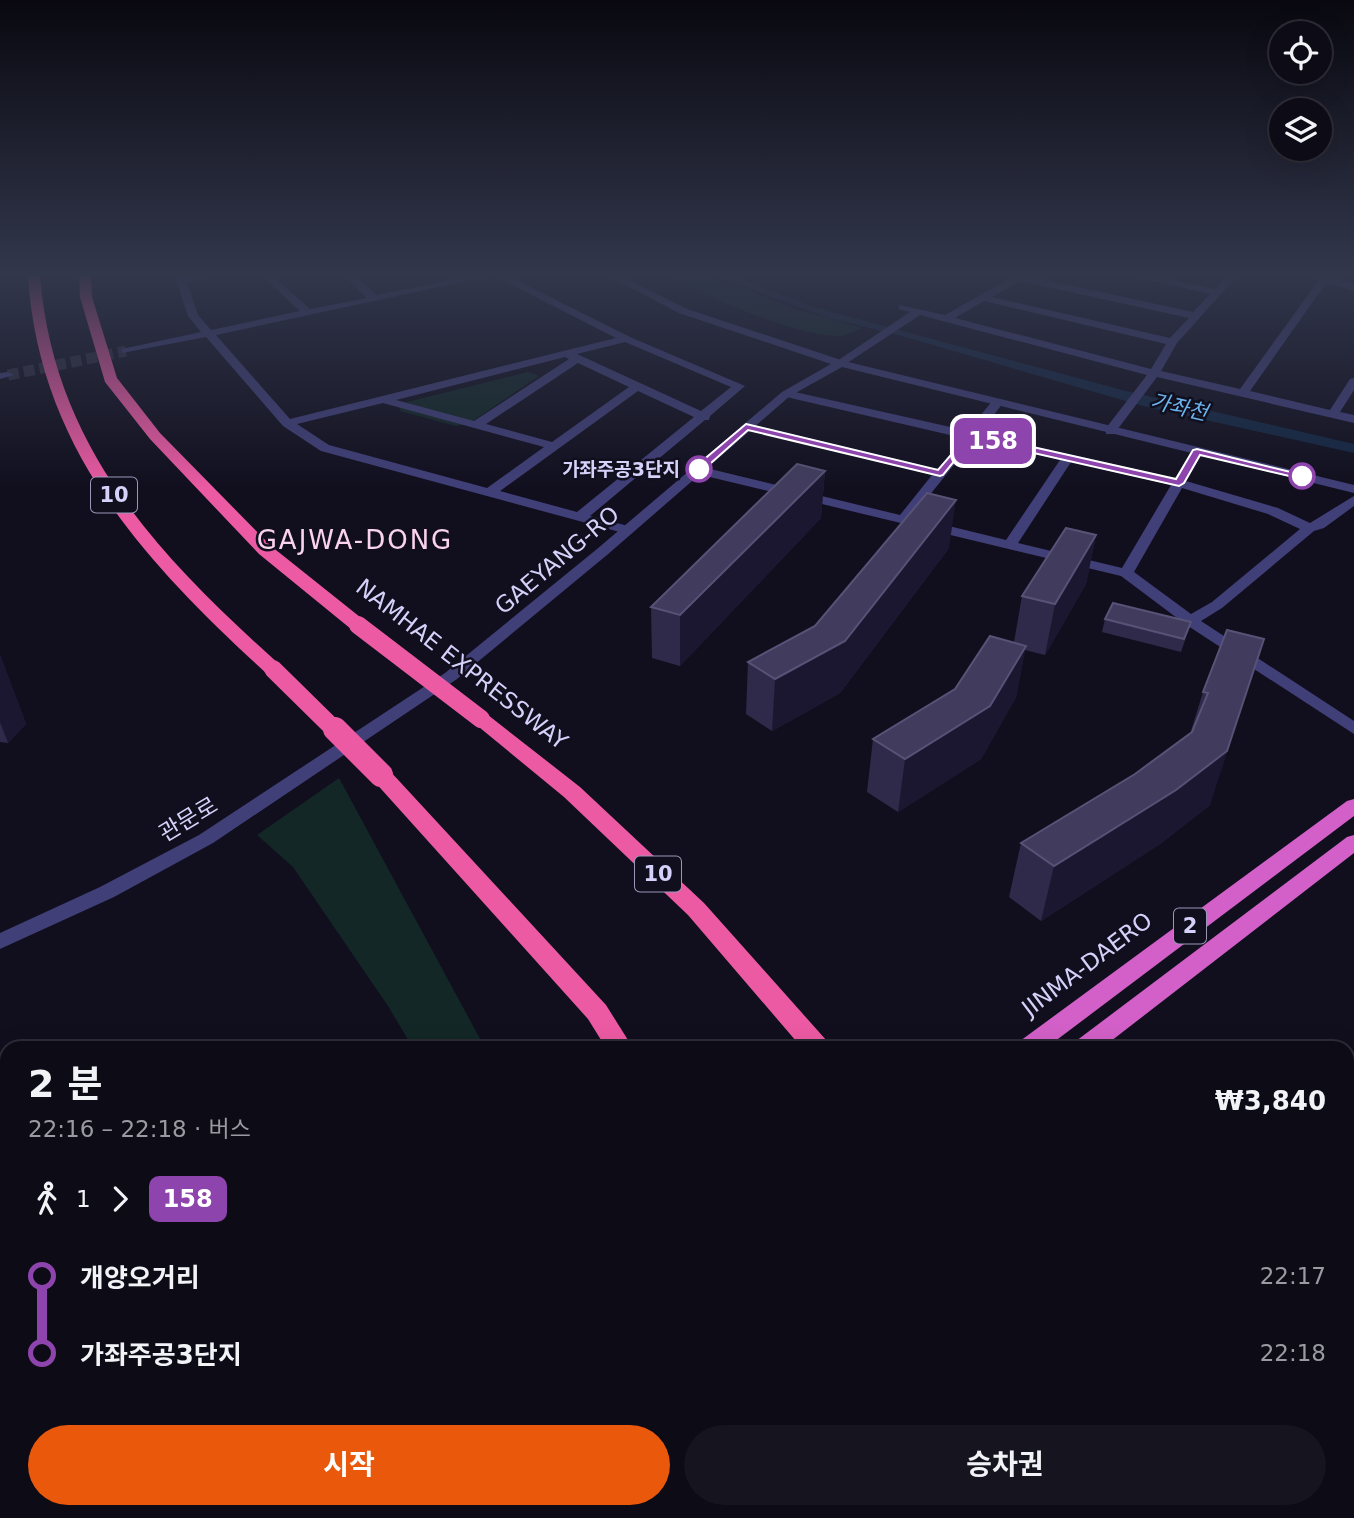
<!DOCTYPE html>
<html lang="ko">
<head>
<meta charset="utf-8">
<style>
	:root { --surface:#0d0b16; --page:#16141f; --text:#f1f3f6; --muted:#9a9ba1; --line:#2d2b35; --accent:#ea580c }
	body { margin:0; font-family:"DejaVu Sans","Noto Sans KR",sans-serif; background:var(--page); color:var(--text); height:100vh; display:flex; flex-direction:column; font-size:26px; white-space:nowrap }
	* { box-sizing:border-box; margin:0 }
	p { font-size:23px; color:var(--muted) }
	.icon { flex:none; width:38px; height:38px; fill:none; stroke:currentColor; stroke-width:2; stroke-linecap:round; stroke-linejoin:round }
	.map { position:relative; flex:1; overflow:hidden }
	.drawer { position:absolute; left:0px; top:1041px; width:1354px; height:478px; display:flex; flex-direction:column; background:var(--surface); border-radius:21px 21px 0 0; box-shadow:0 7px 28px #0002,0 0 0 2px var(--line) }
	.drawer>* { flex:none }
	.badge { padding:0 14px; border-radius:10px; font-size:24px; line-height:46px }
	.controls { position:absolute; left:1269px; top:21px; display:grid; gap:14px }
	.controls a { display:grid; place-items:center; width:63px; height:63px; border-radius:50%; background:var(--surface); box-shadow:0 7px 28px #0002,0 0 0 2px var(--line); font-size:35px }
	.map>.badge { position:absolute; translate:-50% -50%; box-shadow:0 0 0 4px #fff }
	.legs { display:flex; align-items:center; gap:10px; height:77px; padding:0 28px; font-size:23px }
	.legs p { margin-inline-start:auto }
	.head { display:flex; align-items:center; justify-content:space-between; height:119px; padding:0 28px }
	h1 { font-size:38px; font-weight:700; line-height:52px }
	.primary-button { display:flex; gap:14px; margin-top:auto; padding:14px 28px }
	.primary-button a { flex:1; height:80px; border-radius:42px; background:var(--accent); color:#fff; font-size:28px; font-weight:700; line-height:80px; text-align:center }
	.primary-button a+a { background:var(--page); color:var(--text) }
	ul { padding:0 28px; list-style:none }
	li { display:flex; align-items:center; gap:24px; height:77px; font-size:26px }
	li i { display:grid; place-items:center; width:10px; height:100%; margin:0 9px; background:currentColor }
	li i::after { content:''; width:18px; height:18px; margin:-9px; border:5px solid; border-radius:50%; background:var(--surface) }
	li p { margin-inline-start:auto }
	li:first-child i { background:linear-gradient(#0000 50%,currentColor 0) }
	li:last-child i { background:linear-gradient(currentColor 50%,#0000 0) }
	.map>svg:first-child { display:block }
	.green { fill:#122726 }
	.water { fill:#142742 }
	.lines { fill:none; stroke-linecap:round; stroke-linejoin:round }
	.minor-tunnel { stroke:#2e2c3f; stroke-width:11; stroke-dasharray:11 5; stroke-linecap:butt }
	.minor { fill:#403f78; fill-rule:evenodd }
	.tertiary { fill:#403f78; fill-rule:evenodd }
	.trunk { fill:#d260c8; fill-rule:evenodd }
	.motorway { fill:#ec5aa3; fill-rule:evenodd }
	.motorway-bridge-far1 { stroke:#ec5aa3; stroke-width:18 }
	.motorway-bridge { stroke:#ec5aa3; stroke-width:24 }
	.wall { fill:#2f2a4a }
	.shaded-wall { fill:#1c1731 }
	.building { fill:#413c5d; stroke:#585376; stroke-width:2 }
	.line-1 { fill:#8e44ad; stroke:#fff; stroke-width:2 }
	.stop-1-dot { fill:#fff; stroke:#8e44ad; stroke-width:3.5 }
	.labels { text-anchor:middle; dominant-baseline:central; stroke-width:5; stroke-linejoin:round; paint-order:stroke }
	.far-stop-label { font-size:19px; font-weight:bold; fill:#d5d1fa; stroke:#110f1e; text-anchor:end }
	.far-water-label { font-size:21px; font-style:italic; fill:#6bb4ee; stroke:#110f1e }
	.shield { fill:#110f1e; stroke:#9a97b8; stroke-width:2 }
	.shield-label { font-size:21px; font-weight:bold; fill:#d5d1fa }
	.street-label { font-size:23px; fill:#d5d1fa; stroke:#110f1e }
	.quarter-label { font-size:26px; letter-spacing:2px; fill:#fad3ec; stroke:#110f1e }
</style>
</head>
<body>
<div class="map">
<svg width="1354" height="1518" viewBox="0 0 1354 1518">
	<rect width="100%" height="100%" fill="#110f1e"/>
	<path class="green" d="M666,276H709L792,308L862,328C854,332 845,336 836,336C791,334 709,297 666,276Z
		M528,372L539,376L470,423L456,426L400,411L399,404Z
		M339,778L485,1048H413L388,1006L293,867L257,835Z
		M114,1512H345L338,1518H108Z"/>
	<path class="water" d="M716,276H734L813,307L1126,391L1354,444V453L1143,406L898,335L829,318Z"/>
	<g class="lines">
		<path class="minor-tunnel" d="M8,375L126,351"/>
		<path class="minor" d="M175,276H210L187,283L198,315L211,330L300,311L262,276H273L310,309L367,298L344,276H355L377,295L470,276H490L216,335L290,419L616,338L495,276H508L630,337L745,386L710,416L709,420H705L590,516L632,527V533L627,534L321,451L283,426L206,337L122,353V349L201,332L188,316ZM625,342L731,387L701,411L577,354ZM565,357L569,359L474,421L396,400ZM578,363L629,387L552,442L486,424ZM638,391L694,417L577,512L500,491ZM383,403L544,447L487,488L329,445L297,424Z
			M1014,276H1027L1193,312L1210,294L1134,276H1154L1215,289L1226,276H1237L1177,343L1161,371L1240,389L1318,281L1309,276H1325L1354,284V290L1326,283L1250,391L1330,410L1350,379L1354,378V390L1340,412L1354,415V423L1157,377L1114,434H1106V428L1147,375L920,315L844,365L834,363L910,312L899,309V305L945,315ZM1020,281L1189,318L1170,338L992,297ZM984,301L1166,344L1151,369L955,318Z
			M0,373L8,372L14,375L0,379Z
			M786,390L968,431L993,400L997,399L1003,403L979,434L1175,478L1193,449H1201L1203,452L1186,481L1278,508L1310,523L1354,496V506L1324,528L1314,531L1222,608L1201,621L1354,721V734L1185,624L1121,576L693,473V467L698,466L900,515L932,475L740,427L746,423L938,469L963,438L782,396L780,394ZM974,440L1060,460L1006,540L912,517ZM1071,462L1171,485L1122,568L1018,543ZM1182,488L1268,514L1300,529L1212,602L1191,614L1134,572Z
			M639,1512H670L673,1518H642Z"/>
		<path class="tertiary" d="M608,276H621L687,309L844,361L1354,485V493L842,367L790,396L607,555L457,679L213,843L114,897L0,949V933L100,887L199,835L445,673L597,549L782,392L831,364L679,313Z"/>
		<path class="trunk" d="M1354,799V816L1046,1048H1017L1020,1041L1347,801Z
			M1354,835V853L1102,1048H1073L1076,1041L1347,837Z
			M412,1512H449L447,1518H410Z
			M484,1512H521L519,1518H482Z"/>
		<path class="motorway" d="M28,276H40C54,448 158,555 280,665L283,669L280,673H266C145,562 39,449 28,276Z
			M79,276H91L92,297L117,378L160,433L271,546L365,621L367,625L365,629H351L259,554L150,439L105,382L80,297Z
			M481,713L488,715L580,787L704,903L827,1041L831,1048H802L688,915L564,797L474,723L471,719L474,715Z
			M381,768L389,770L606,1005L633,1048H606L588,1019L373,780L370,775L373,770Z
			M857,1512H893L896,1518H860Z
			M1097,1512H1134L1137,1518H1100Z"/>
		<path class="motorway-bridge-far1" d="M358,625L481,719
			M273,669L336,731"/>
		<path class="motorway-bridge" d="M335,729L381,775"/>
	</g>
	<path class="wall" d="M825,471L821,518L680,666L652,658L651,607Z
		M1096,535L1086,584L1045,655L1025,650L1016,697L981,759L898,812L867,792L873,739L955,689L1014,642L1022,596Z
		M949,548L840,693L772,731L746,714L748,662L815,626Z
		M1105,619L1191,622L1181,652L1102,632Z
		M1227,630L1210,805L1160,844L1041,921L1009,897L1021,843L1135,774L1190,734L1203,692Z
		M0,655L26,724L8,743L0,742Z"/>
	<path class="shaded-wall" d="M825,471L821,518L680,666V615Z
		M956,500L949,548L840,693L772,731L775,679Z
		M1096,535L1086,584L1045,655L1055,604Z
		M1264,639L1210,805L1160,844L1041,921L1054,866L1227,751Z
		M1026,646L1016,697L981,759L898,812L905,759Z
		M0,655L26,724L8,743L0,722Z"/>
	<path class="building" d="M797,464L825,471L680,615L651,607Z
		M927,493L956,500L845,641L775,679L748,662L815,626Z
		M1066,528L1096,535L1055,604L1022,596Z
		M1113,603L1191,622L1184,639L1105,619Z
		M1227,630L1264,639L1227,751L1176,790L1054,866L1021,843L1135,774L1192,732L1208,693L1203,692Z
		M990,636L1026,646L990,706L905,759L873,739L955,689Z"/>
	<linearGradient id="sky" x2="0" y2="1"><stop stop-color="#090810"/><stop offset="0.56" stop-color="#32374c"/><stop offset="1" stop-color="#32374c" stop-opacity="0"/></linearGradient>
	<rect width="1354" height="489" fill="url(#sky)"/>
	<path class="line-1" d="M746,424L938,470L970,433L1176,479L1193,450L1197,449L1307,476L1302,479L1200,455L1184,483L1179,486L972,439L943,475L940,476L748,430L702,471H695V467Z"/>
	<g class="stop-1-dot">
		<circle cx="699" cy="469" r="12"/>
		<circle cx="1302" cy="476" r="12"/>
	</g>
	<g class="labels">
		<g class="far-stop-label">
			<text x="680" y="469">가좌주공3단지</text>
		</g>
		<g class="far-water-label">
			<text transform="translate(1179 407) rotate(13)">가좌천</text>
		</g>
		<g class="shield">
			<rect x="91" y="477.5" width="46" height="35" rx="5"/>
			<rect x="635" y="856.5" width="46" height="35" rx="5"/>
			<rect x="1174" y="908.5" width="32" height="35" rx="5"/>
		</g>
		<g class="shield-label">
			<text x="114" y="495">10</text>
			<text x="658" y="874">10</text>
			<text x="1190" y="926">2</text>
		</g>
		<g class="street-label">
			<text transform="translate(557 560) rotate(-40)">GAEYANG-RO</text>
			<text transform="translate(462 664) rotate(38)">NAMHAE EXPRESSWAY</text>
			<text transform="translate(188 819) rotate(-31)">관문로</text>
			<text transform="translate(1087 964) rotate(-37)">JINMA-DAERO</text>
		</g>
		<g class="quarter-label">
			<text x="355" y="540">GAJWA-DONG</text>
		</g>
	</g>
</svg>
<div class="controls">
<a><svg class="icon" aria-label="locate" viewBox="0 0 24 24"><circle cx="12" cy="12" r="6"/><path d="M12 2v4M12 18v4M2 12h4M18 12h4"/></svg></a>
<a><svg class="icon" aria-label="layers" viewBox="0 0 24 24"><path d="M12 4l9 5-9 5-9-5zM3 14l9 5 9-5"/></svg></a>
</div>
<b class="badge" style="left:993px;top:441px;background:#8e44ad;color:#fff">158</b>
<section class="drawer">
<div class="head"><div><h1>2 분</h1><p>22:16 – 22:18 · 버스</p></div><b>₩3,840</b></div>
<div class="legs"><svg class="icon" aria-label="walk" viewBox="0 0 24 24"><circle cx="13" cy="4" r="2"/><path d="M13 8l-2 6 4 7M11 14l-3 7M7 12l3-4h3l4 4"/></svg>1<svg class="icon" aria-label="forward" viewBox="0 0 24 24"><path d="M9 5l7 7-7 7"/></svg><b class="badge" style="background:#8e44ad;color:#fff">158</b></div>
<ul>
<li><i style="color:#8e44ad"></i><b>개양오거리</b><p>22:17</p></li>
<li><i style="color:#8e44ad"></i><b>가좌주공3단지</b><p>22:18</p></li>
</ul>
<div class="primary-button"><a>시작</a><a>승차권</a></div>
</section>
</div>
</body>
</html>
